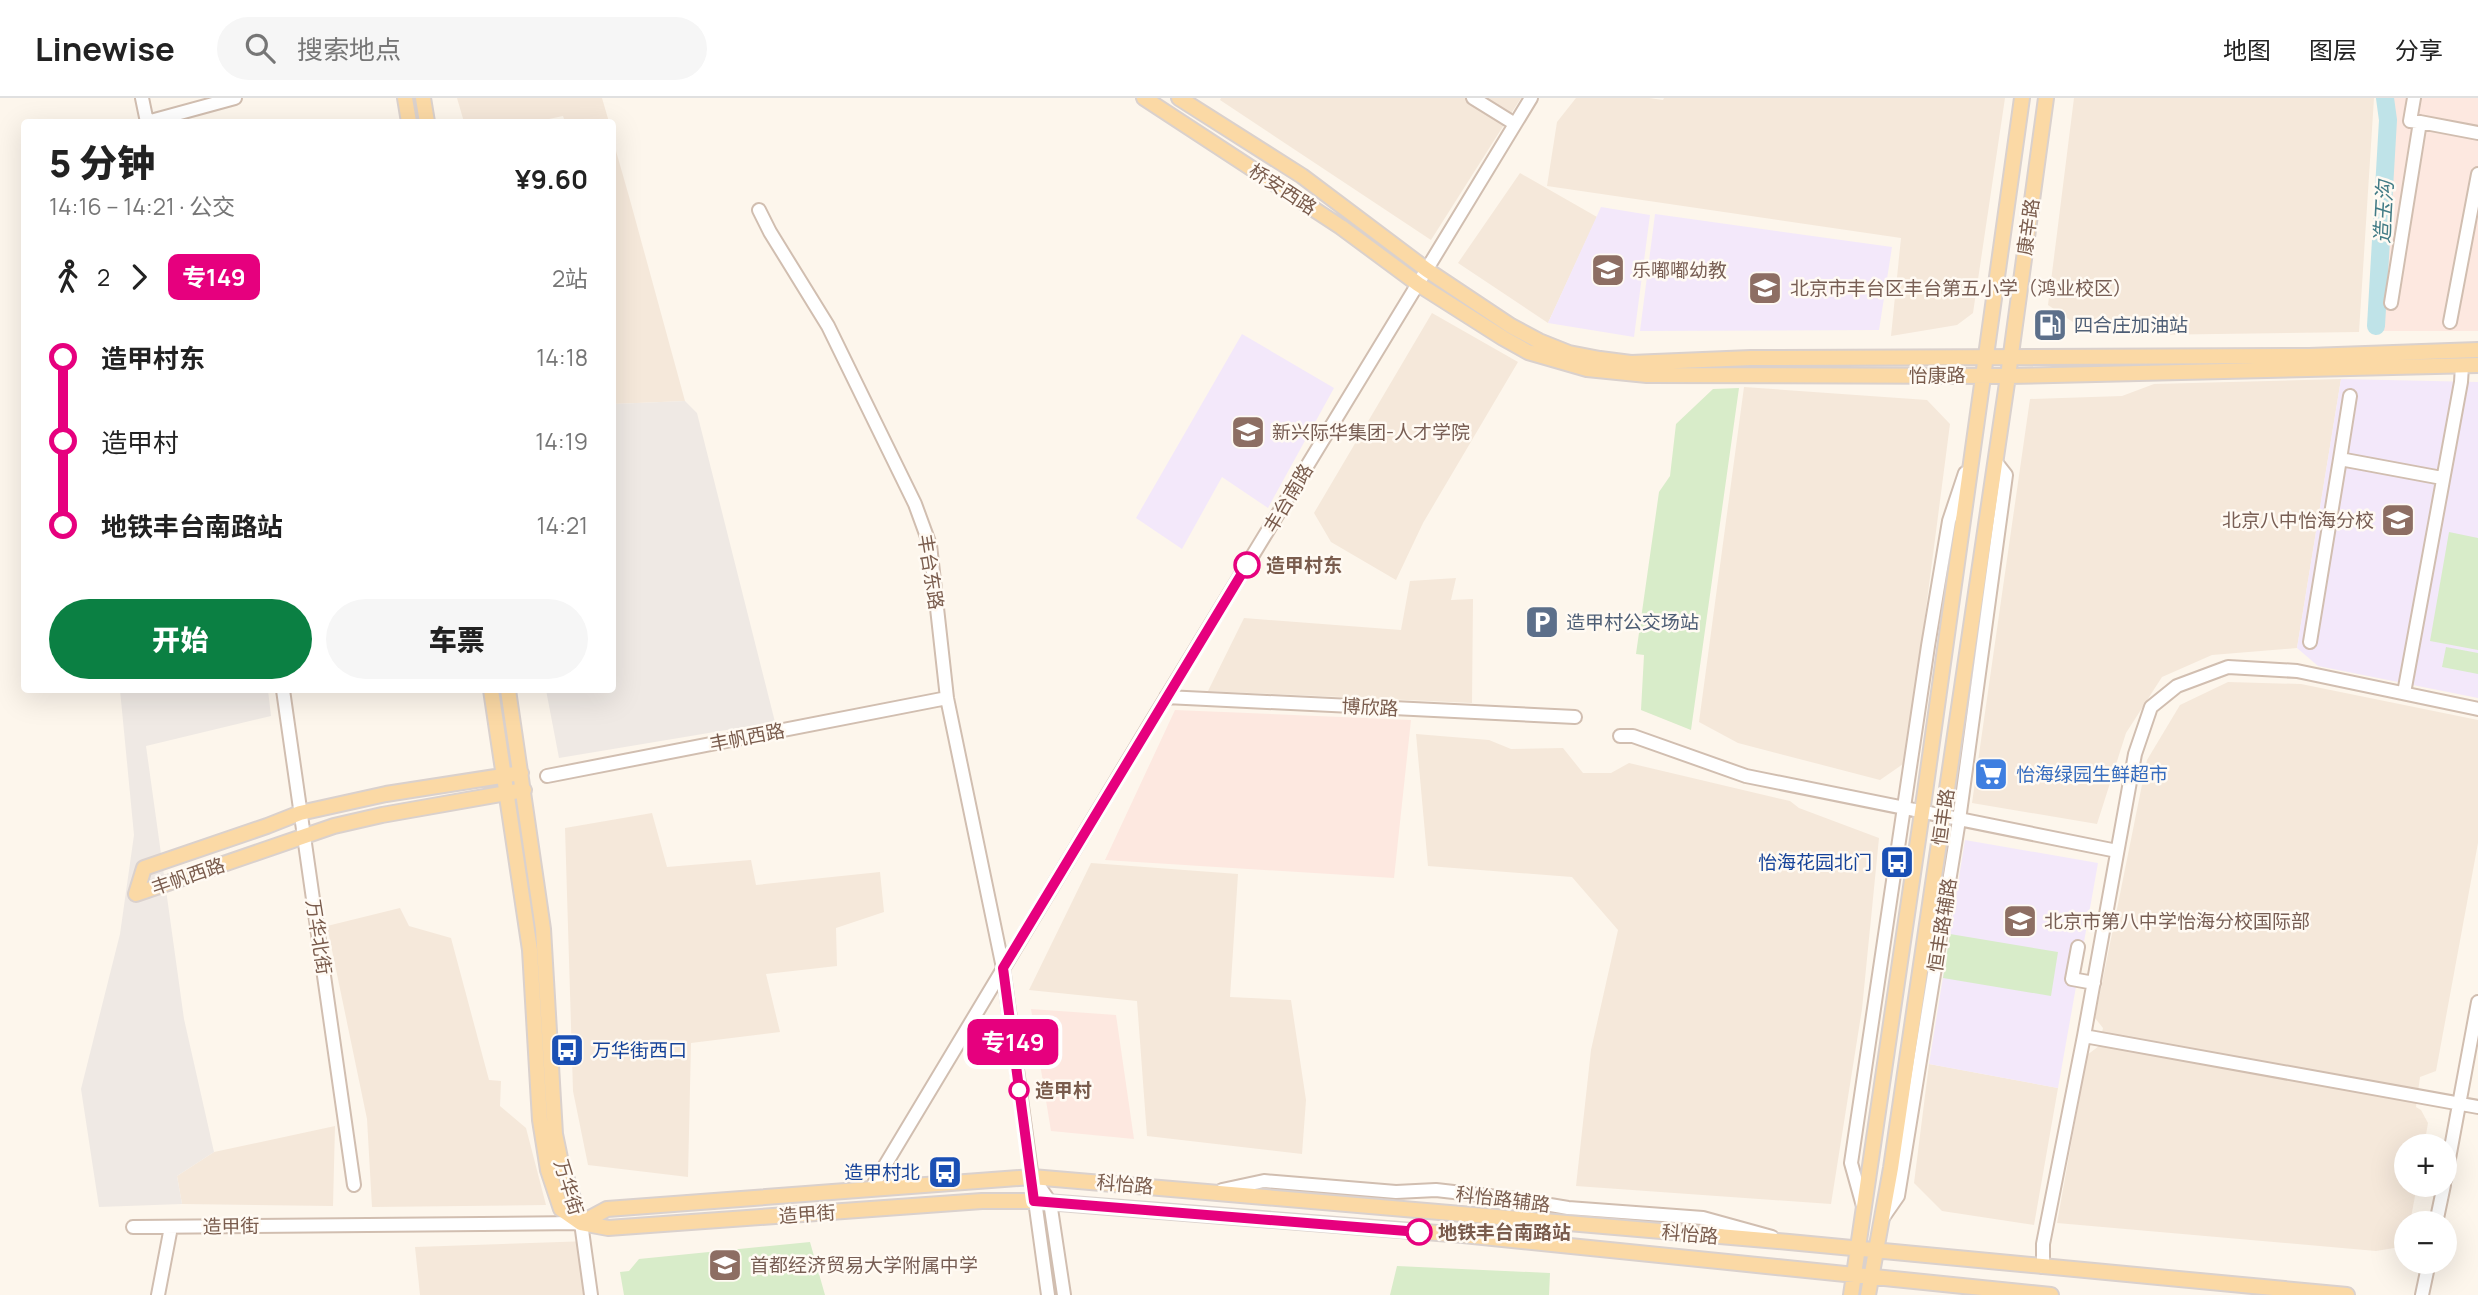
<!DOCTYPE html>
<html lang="zh">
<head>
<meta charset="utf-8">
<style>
	:root { --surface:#fff; --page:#f6f6f6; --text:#222; --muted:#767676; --line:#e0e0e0; --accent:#0b8043 }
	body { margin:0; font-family:Manrope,"Noto Sans SC",sans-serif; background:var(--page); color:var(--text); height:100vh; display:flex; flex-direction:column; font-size:26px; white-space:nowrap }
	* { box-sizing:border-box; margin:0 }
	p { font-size:23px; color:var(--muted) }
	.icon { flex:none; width:38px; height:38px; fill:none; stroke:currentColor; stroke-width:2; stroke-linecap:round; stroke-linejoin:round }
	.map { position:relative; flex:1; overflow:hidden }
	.details { position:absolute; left:21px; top:21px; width:595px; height:574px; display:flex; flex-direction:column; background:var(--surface); border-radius:7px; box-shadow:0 7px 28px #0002 }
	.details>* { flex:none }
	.badge { padding:0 14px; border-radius:10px; font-size:24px; line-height:46px }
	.controls { position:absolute; left:2394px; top:1036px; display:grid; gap:14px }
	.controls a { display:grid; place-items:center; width:63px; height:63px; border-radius:50%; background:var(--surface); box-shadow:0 7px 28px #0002; font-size:35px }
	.map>.badge { position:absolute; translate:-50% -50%; box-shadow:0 0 0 4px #fff }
	.legs { display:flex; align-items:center; gap:10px; height:77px; padding:0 28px; font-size:23px }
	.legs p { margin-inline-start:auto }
	.overview { display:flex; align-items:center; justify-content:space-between; height:119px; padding:0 28px }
	h1 { font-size:38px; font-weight:800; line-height:52px }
	.primary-button { display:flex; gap:14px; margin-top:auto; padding:14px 28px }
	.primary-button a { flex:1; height:80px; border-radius:42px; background:var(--accent); color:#fff; font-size:28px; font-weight:800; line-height:80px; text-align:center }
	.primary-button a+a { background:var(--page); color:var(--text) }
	ul { padding:0 28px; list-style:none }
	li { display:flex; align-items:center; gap:24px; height:84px; font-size:26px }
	li i { display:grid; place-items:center; width:10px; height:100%; margin:0 9px; background:currentColor }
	li i::after { content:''; width:18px; height:18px; margin:-9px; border:5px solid; border-radius:50%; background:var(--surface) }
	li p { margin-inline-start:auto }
	li:first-child i { background:linear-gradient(#0000 50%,currentColor 0) }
	li:last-child i { background:linear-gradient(currentColor 50%,#0000 0) }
	header { display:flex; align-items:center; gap:42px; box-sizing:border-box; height:98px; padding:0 35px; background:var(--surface); border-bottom:2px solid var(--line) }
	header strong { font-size:33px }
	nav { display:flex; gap:38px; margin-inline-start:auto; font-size:24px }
	.search { width:490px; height:63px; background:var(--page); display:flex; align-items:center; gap:18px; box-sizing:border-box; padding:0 24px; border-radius:38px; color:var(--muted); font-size:26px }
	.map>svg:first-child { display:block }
	.residential { fill:#f5e8da }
	.commercial { fill:#fde8e0 }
	.industrial { fill:#efe9e4 }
	.education { fill:#f3e8fa }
	.green { fill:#d8ecc9 }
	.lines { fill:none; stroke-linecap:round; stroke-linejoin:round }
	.river { stroke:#bfe3e8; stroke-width:18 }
	.minor-casing { stroke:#d1beb0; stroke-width:16 }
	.major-casing { stroke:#dad1cd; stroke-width:18 }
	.minor { stroke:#fff; stroke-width:12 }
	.major { stroke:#fbd9a5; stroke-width:14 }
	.line-1-casing { stroke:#fff; stroke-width:16 }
	.line-1 { stroke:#e6007e; stroke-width:10 }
	.stop-1-dot { fill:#fff; stroke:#e6007e; stroke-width:3.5 }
	.labels { text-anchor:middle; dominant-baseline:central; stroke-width:5; stroke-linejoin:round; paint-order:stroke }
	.street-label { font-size:19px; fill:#7a5c4d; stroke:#fffaf3 }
	.education-label { font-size:19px; fill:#785e54; stroke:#fffaf3; text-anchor:start }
	.service-label { font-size:19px; fill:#4e5e75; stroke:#fffaf3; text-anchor:start }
	.stop-label { font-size:19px; font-weight:bold; fill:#7a5c4d; stroke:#fffaf3; text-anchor:start }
	.shop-label { font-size:19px; fill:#366cbe; stroke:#fffaf3; text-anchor:start }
	.transit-label { font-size:19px; fill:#164399; stroke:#fffaf3; text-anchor:end }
	.water-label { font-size:21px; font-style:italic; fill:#437c86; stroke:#fffaf3 }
</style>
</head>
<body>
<header>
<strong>Linewise</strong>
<div class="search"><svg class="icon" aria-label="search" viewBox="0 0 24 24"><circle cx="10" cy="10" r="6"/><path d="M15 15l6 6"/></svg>搜索地点</div>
<nav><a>地图</a><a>图层</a><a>分享</a></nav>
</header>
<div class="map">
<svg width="2478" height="1197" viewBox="0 0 2478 1197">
	<rect width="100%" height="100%" fill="#fdf6ec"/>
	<path class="residential" d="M457,0H602L609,24H565L563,18L535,24H464Z
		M1221,0H1521L1431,142L1220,2Z
		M1576,0H1649L1663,2L1664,0H2005L1973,215L1957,227L1891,238L1901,140L1547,88L1557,24Z
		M2074,0H2374L2359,234L2146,237L2080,229L2048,207Z
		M612,39L630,102L685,303L613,306Z
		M1520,75L1597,119L1548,225L1458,165Z
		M1432,215L1518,264L1423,425L1396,482L1331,444L1314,415Z
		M2341,281L2297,550L2212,557L2162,579L2126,635L2097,726L1972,705L2030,301L2122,298L2154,286Z
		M1744,289L1927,302L1950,326L1906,664L1880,682L1738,645L1699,624Z
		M1456,480L1451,502L1473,501L1472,605L1208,593L1244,520L1401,532L1410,483Z
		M2228,584L2301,586L2478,622V745L2436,973L2420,979L2416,1009L2421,1012L2428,1025L2424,1048H2406V1087H2417L2410,1125H2406V1148L2376,1153L2057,1125L2087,957L2099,948L2103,930L2095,920L2147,662L2180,607Z
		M1416,636L1489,642L1511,651L1563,650L1583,675H1611L1629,665L1790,703L1799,710L1879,740L1862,911L1831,1106L1576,1088L1591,952L1618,832L1572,779L1428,768Z
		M652,715L667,769L751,762L756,787L880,774L884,814L836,830L837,868L766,876L780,934L691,945L688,1079L588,1067L573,993L565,730Z
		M1091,765L1238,776L1230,899L1291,902L1306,1002L1302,1056L1147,1038L1137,903L1029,892Z
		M400,810L409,828L451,840L489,982L501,983L500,1008L526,1030L546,1107L372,1109L367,1021L327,828Z
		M1929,966L2058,990L2034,1127L1942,1113L1914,1085Z
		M335,1028L333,1108L182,1106L177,1078L214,1054Z
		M590,1143L596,1197H420L415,1149Z"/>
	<path class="commercial" d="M2389,0H2478V233H2380L2395,22Z
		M1175,612L1411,622L1394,780L1105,762Z
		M1031,911L1116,917L1134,1041L1051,1033Z"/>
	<path class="industrial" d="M685,303L697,315L775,624L559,660L546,592H612L613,306Z
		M120,592H268L271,618L146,648L184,921L214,1054L177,1078L182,1106L99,1109L81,991L120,836L134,737Z"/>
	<path class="education" d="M1601,109L1650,117L1634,239L1548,225Z
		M1655,116L1892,149L1879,232L1640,233Z
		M1242,236L1334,290L1268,410L1222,379L1182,451L1136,420Z
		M2341,281L2478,284V600L2318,568L2297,550Z
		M1965,742L2098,765L2058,990L1929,966Z"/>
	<path class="green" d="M1739,290L1691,632L1641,612L1644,557L1636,556L1659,394L1670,378L1676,326L1713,291Z
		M2449,434L2478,440V552L2430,543Z
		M2446,549L2478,555V576L2442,569Z
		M1950,836L2058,854L2051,898L1943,880Z
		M810,1144L825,1197H624L620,1174L629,1173L639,1161Z
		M1397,1168L1550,1175L1549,1197H1390Z"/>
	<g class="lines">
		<path class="river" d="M2376,228L2388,22L2385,0"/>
		<g class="minor-casing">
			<path id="minor" d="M142,0L147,24
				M1473,0L1515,26
				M2414,0L2410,23L2420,24
				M147,24L235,0
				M759,112L770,134L828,228L915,406L930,447L947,600L1003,870L1048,1197
				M2391,205L2420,24L2478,35
				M2450,224L2478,76
				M2340,361L2350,298
				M2310,544L2340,361L2442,380
				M283,592L354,1087
				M2404,595L2461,284L2462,268
				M1166,599L1575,619
				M1620,638H1633L1746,678L2117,753
				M547,678L947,600
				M2078,849L2072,881L2094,885
				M2084,938L2478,1009
				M1034,1081L1050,1104L1064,1197
				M2445,1082L2478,904
				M872,1089L1150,626L1531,0
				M1222,1092L1264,1083L1396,1094L1436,1092L1515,1101L1568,1110L1703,1120L1772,1139
				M1863,1108L1851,1065L1928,548L1949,423L1965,375
				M1882,1121L1898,1098L1959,722L2006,377L1995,363
				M2436,1125L2444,1087
				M133,1129L581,1125L591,1197
				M2043,1169V1146L2084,938L2135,656L2151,609L2177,588L2228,569L2297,573L2478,611
				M158,1197L171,1129
				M2422,1197L2429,1164"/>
		</g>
		<g class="major-casing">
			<path id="major" d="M405,0L409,24
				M423,0L427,24
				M1144,0L1341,129L1418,186L1503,240L1528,254L1587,271L1647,277L2008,278L2478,267
				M1179,0L1302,78L1427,172L1511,228L1539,243L1569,255L1600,261L1631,265L1751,260L2309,258L2478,252
				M491,592L530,852L540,1022L548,1072L561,1111L581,1125L608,1130L982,1103H1034L1463,1137L2051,1197
				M508,592L543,831L555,1036L560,1060L581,1125
				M521,675L386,696L300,715L267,728L144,770L136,796L334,728L382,717L524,692
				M581,1125L607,1111L1032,1079L1789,1144L2347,1197
				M1851,1197L1925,694L2022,0
				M1868,1197L1891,1070L2008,278L2046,0"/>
		</g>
		<use href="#minor" class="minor"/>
		<use href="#major" class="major"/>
	</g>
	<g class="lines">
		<g class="line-1-casing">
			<path id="line-1" d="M1247,467L1003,870L1034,1103L1419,1134"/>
		</g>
		<use href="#line-1" class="line-1"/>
	</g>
	<defs>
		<g id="school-square" transform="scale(1.75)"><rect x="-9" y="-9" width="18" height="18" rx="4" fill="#8d6e63" stroke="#fffaf3"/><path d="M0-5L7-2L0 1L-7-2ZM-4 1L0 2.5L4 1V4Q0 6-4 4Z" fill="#fff"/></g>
		<g id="fuel-square" transform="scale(1.75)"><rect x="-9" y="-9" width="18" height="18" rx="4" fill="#5c6f8a" stroke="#fffaf3"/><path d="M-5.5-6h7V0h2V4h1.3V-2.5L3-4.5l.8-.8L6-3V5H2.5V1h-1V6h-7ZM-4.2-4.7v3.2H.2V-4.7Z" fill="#fff"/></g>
		<g id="university-square" transform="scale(1.75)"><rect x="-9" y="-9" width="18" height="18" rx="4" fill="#8d6e63" stroke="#fffaf3"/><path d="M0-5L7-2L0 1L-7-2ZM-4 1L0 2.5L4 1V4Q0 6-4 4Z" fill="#fff"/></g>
		<g id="parking-square" transform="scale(1.75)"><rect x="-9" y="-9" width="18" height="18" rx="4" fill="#5c6f8a" stroke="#fffaf3"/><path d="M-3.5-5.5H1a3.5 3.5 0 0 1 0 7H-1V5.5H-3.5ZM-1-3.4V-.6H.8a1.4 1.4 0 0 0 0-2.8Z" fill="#fff"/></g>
		<g id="supermarket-square" transform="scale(1.75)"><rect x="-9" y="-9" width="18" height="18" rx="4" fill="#3f7fe0" stroke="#fffaf3"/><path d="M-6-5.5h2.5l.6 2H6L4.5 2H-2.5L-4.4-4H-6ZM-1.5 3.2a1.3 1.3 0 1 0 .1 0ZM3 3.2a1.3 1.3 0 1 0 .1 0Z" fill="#fff"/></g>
		<g id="bus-square" transform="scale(1.75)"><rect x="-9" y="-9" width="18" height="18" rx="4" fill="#1a4fb4" stroke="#fffaf3"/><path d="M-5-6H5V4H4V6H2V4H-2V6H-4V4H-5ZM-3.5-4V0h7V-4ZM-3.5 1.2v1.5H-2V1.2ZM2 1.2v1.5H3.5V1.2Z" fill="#fff"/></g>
	</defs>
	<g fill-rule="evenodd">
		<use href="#school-square" x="1608" y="172"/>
		<use href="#school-square" x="1765" y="190"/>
		<use href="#fuel-square" x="2050" y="227"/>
		<use href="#university-square" x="1248" y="334"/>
		<use href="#school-square" x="2398" y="422"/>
		<use href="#parking-square" x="1542" y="524"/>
		<use href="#supermarket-square" x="1991" y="676"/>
		<use href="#bus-square" x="1897" y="764"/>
		<use href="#school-square" x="2020" y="823"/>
		<use href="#bus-square" x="567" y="952"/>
		<use href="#bus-square" x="945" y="1074"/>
		<use href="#school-square" x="725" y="1167"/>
	</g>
	<g class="stop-1-dot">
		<circle cx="1247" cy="467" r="12"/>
		<circle cx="1019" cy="992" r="9"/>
		<circle cx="1419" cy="1134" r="12"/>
	</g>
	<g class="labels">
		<g class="street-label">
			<text transform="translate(1283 91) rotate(33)">桥安西路</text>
			<text transform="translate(2028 129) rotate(-82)">康辛路</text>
			<text x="1937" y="277">怡康路</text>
			<text transform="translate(1288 400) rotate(-59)">丰台南路</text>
			<text transform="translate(931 474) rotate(81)">丰台东路</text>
			<text transform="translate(1370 609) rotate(3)">博欣路</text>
			<text transform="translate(747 639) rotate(-11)">丰帆西路</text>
			<text transform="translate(1943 719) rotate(-82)">恒丰路</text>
			<text transform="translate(188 778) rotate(-19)">丰帆西路</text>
			<text transform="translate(1942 827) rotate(-81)">恒丰路辅路</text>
			<text transform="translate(319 839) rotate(81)">万华北街</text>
			<text transform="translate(1125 1086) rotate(5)">科怡路</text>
			<text transform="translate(569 1089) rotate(73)">万华街</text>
			<text transform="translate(1503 1101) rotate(7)">科怡路辅路</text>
			<text transform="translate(807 1116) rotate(-4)">造甲街</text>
			<text transform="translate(231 1128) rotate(-1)">造甲街</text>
			<text transform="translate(1690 1136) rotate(5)">科怡路</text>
		</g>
		<g class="education-label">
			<text x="1632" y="172">乐嘟嘟幼教</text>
			<text x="1790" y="190">北京市丰台区丰台第五小学（鸿业校区）</text>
			<text x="1272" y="334">新兴际华集团-人才学院</text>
			<text x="2374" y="422" text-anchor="end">北京八中怡海分校</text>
			<text x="2044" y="823">北京市第八中学怡海分校国际部</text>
			<text x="750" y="1167">首都经济贸易大学附属中学</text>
		</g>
		<g class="service-label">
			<text x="2074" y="227">四合庄加油站</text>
			<text x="1566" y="524">造甲村公交场站</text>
		</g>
		<g class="stop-label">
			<text x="1266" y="467">造甲村东</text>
			<text x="1035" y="992">造甲村</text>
			<text x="1438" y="1134">地铁丰台南路站</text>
		</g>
		<g class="shop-label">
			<text x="2016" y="676">怡海绿园生鲜超市</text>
		</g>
		<g class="transit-label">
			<text x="1872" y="764">怡海花园北门</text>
			<text x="592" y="952" text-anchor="start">万华街西口</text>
			<text x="920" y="1074">造甲村北</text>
		</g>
		<g class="water-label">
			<text transform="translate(2383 114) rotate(-87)">造玉沟</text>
		</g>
	</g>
</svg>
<div class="controls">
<a>+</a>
<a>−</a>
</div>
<b class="badge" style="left:1013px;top:944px;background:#e6007e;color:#fff">专149</b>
<section class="details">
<div class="overview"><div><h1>5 分钟</h1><p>14:16 – 14:21 · 公交</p></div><b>¥9.60</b></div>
<div class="legs"><svg class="icon" aria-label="walk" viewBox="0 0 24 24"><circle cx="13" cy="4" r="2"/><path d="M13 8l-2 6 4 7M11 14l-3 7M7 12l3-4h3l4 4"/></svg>2<svg class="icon" aria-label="forward" viewBox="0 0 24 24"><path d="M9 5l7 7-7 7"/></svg><b class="badge" style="background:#e6007e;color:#fff">专149</b><p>2站</p></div>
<ul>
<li><i style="color:#e6007e"></i><b>造甲村东</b><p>14:18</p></li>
<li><i style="color:#e6007e"></i><span>造甲村</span><p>14:19</p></li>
<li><i style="color:#e6007e"></i><b>地铁丰台南路站</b><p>14:21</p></li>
</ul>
<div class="primary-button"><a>开始</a><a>车票</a></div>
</section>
</div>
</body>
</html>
